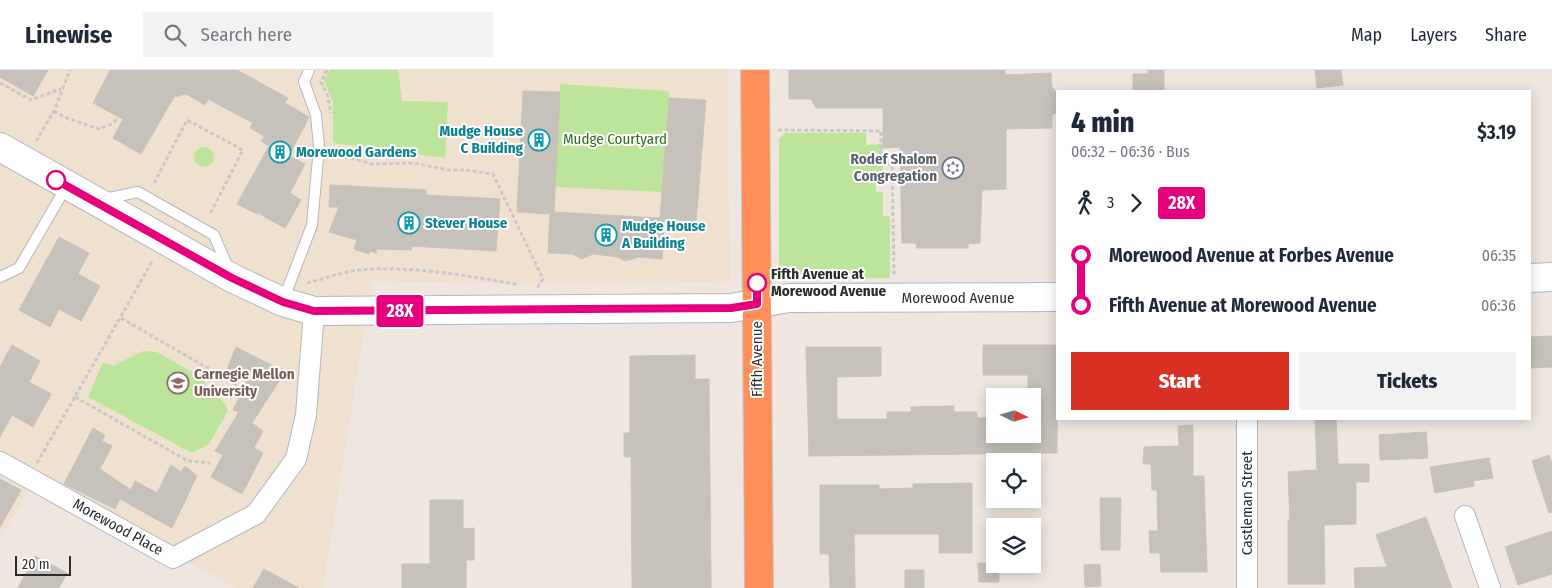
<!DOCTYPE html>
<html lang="en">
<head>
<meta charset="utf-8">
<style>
	:root { --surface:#fff; --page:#f2f2f3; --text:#1f2937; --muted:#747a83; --line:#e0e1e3; --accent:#d93025 }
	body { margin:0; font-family:"Fira Sans Condensed",sans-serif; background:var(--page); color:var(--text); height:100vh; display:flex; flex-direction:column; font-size:19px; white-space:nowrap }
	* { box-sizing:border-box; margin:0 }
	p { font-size:16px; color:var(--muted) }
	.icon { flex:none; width:28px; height:28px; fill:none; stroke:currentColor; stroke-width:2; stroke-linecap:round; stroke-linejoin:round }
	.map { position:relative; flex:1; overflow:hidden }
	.details { position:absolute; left:1056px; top:20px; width:475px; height:330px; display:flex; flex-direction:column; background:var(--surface); border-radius:0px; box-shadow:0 2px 12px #0003 }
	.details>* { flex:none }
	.badge { padding:0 10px; border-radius:4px; font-size:18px; line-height:32px }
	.needle { width:32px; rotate:95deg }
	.fabs { position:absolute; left:986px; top:318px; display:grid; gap:10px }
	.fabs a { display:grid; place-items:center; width:55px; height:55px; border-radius:0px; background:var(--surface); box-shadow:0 2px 12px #0003; font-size:25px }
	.scale { position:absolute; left:15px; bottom:12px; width:56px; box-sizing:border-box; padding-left:5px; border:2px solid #2c2c2c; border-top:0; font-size:14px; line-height:18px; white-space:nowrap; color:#2c2c2c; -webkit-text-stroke:4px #fff; paint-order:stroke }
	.map>.badge { position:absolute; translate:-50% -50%; box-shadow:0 0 0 2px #fff }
	.legs { display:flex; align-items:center; gap:8px; height:55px; padding:0 15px; font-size:16px }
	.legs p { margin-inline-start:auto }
	.headline { display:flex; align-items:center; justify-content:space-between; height:85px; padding:0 15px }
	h1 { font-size:28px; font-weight:800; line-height:38px }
	.button { display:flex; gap:10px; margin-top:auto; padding:10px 15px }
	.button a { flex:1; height:58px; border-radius:0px; background:var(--accent); color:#fff; font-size:20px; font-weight:800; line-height:58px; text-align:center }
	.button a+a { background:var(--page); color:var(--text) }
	ul { padding:0 15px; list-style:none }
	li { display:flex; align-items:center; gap:18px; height:50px; font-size:19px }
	li i { display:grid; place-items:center; width:8px; height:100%; margin:0 6px; background:currentColor }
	li i::after { content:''; width:12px; height:12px; margin:-6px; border:4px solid; border-radius:50%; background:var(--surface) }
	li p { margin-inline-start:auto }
	li:first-child i { background:linear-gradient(#0000 50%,currentColor 0) }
	li:last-child i { background:linear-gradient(currentColor 50%,#0000 0) }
	header { display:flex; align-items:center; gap:30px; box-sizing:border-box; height:70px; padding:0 25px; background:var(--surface); border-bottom:1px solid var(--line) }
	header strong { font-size:24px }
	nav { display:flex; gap:28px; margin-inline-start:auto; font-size:18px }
	.search { width:350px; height:45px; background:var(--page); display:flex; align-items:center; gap:12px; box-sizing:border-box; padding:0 18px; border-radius:0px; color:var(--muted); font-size:19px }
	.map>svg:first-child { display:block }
	.education { fill:#efe1ce }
	.green { fill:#bce59b }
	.building { fill:#c6c1ba; stroke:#cac2b8 }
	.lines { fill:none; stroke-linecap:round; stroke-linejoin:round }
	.lane-casing { stroke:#b2b6c0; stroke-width:12 }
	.street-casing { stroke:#b2b6c0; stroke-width:22 }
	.secondary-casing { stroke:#b2b6c0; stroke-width:30 }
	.highway-casing { stroke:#c8c8c8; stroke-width:30 }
	.path { stroke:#c8c8c8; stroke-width:3; stroke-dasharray:4 2.5; stroke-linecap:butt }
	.lane { stroke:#fff; stroke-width:10 }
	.street { stroke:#fff; stroke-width:20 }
	.secondary { stroke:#fff; stroke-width:28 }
	.highway { stroke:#ff8f59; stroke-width:28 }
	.line-1-casing { stroke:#fff; stroke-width:11 }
	.line-1 { stroke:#e6007e; stroke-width:8 }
	.stop-1-dot { fill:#fff; stroke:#e6007e; stroke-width:2.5 }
	.labels { text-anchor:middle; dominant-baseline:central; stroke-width:4; stroke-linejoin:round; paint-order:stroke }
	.culture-label { font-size:15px; font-weight:bold; fill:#0d838f; stroke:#fff; text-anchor:start }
	.park-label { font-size:15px; fill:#346c1a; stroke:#fff }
	.worship-label { font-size:15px; font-weight:bold; fill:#5b616d; stroke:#fff; text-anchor:end }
	.stop-label { font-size:15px; font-weight:bold; fill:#2c2c2c; stroke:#fff; text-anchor:start }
	.street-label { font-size:15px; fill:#2c2c2c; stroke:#fff }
	.education-label { font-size:15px; font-weight:bold; fill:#785e54; stroke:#fff; text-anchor:start }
</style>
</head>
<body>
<header>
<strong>Linewise</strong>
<div class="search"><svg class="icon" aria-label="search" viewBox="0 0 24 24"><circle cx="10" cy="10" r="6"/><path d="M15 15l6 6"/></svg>Search here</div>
<nav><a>Map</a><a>Layers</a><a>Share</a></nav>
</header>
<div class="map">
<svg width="1552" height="518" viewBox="0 0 1552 518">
	<rect width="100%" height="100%" fill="#eee6df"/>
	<path class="education" d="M0,0H727L730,211L592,215L372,211L323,518H237L35,411L0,469Z"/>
	<path class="green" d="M330,0H398L402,31L448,32L445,88L333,73V32L324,10Z
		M560,14L669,21L662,122L555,117Z
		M785,63H866V75L883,74V102L876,103V122H883V146H890V208L779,209V69Z
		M194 87a10 10 0 1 1 20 0a10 10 0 1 1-20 0Z
		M143,281L157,282L205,309V317L225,333L228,341L209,374L192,383L88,327L103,292L113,296Z"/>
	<path class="building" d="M0,0H48L33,26L0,7Z
		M110,0H237L288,28L285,33L309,47L289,86L305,94L290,123L301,130L285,158L258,143L257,144L237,134L269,76L261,71L264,66L250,58L253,53L208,29L205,35L186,24L174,27L141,84L113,68L123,49L93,33Z
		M789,0H1005V5L1051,3L1052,17L1057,23V42L1052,45V58L1006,59V119L982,120L980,173L968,174V178H917L916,173H902L900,77L883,78V38H816L811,29H789Z
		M1148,0H1164V21H1133V4H1148Z
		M1315,0H1341L1343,15L1317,18Z
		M523,21L560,22L554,142L660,148L669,28L706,30L696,151L664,149L662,189L639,187L625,191L618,187L593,184L582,189L572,184L548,183L550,144L517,142Z
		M330,115L426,120V125L500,129L496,181L412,176L411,180L377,179L376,183L370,181L369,184L354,179L357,170L329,162L339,137H329Z
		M59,167L89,183L78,204L100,216L81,251L59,239L50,257L19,240Z
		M1552,266V297L1530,298V267Z
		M12,275L40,291L29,312L51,324L33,357L12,345L0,367V297Z
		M983,275H1058L1057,383L809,386L806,277H881V306L837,307V349H887V342H911V337L954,336V342H977V348L995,347V364H1032V326H1028V305H983Z
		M236,277L285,302L252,353L263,361L254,378L263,383L242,424L211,407L223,385L215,381L239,342L233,340L247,312L226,302Z
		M695,285V309H709L711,518H632L631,387H624V363H630V286Z
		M1315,349H1336L1338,394H1369V412H1356V454L1324,455L1325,514H1288V450H1290L1288,402L1317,400Z
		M1193,355V406H1204L1207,502H1161L1160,483H1150L1149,461H1158L1157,420H1152L1151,394H1143L1144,377L1179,376L1178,356Z
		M93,358L105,365L102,371L112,376L100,399L131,420L135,411L157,423L171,395L181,402L185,396L197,406L172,458L120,429L115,439L64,414Z
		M1426,362L1428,388L1380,390L1379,365Z
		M1549,385L1552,394V442L1549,443L1532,391Z
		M1489,388L1493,408L1473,411L1474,416L1435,423L1430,397Z
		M0,409L21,420L0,457Z
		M972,413V483H939V464H854L855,518H830L829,484H820V415H879V419L913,418V414Z
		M1100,428H1121L1120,480H1101Z
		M430,430H463V459L474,458V490H466V518H402V494H430Z
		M1426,447L1452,518H1355L1354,498L1387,497L1376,465Z
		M1552,461V504L1518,515L1505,477Z
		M35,486L67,503L59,518H18Z
		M978,493L999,494V512H979Z
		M1100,494L1101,516L1085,517L1084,495Z
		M264,499L299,518H253Z
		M905,500H924V518H905Z"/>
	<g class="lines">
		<g class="lane-casing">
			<path id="lane" d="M104,129L138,122L214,165L229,200
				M0,207L19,198L66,117
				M283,231L312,155L319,77L316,45L304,12L309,0"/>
		</g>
		<g class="street-casing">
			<path id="street" d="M0,392L173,488L256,444L296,389L306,345L314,241
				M1465,446L1490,518
				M1247,518V349"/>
		</g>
		<g class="secondary-casing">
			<path id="secondary" d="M0,77L232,208L283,232L314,241L731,238L789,228L1058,227
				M1530,208L1552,207"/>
		</g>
		<g class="highway-casing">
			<path id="highway" d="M755,0L759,518"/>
		</g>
		<path class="path" d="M327,0L321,12L327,24L331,43
			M0,13L31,30L61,19
			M54,41L64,47L99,59L114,53L118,46
			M778,60L881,61V94H892L894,206
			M36,71L54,41L70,0
			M332,83L372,94L414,93L448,100H466L493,104L543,209L537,218
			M154,113L187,50L243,80L210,144
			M307,213C323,209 342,202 359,200C407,195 472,206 519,215
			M121,248L239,316
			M75,327L188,391L210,393
			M37,393L153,190"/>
		<use href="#lane" class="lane"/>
		<use href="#street" class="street"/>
		<use href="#secondary" class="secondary"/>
		<use href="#highway" class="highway"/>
	</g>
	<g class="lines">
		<g class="line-1-casing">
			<path id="line-1" d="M56,110L232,208L283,232L314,241L731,238L757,234V213"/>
		</g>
		<use href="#line-1" class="line-1"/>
	</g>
	<defs>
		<g id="building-ring" transform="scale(1.125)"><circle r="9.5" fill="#fff" stroke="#0f9aa8" stroke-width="1.5"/><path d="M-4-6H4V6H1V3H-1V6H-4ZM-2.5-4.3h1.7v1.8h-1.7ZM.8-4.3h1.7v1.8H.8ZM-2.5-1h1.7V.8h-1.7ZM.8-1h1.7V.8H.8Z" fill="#0f9aa8"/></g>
		<g id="synagogue-ring" transform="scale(1.125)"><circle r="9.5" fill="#fff" stroke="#6b7280" stroke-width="1.5"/><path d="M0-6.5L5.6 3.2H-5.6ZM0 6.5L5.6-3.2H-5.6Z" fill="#6b7280"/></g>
		<g id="university-ring" transform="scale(1.125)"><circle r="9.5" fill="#fff" stroke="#8d6e63" stroke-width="1.5"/><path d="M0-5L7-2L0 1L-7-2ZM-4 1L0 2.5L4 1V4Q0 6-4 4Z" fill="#8d6e63"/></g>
	</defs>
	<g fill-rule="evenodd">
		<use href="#building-ring" x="539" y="70"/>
		<use href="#building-ring" x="280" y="82"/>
		<use href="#synagogue-ring" x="953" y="98"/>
		<use href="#building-ring" x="409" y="153"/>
		<use href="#building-ring" x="606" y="165"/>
		<use href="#university-ring" x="178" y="313"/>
	</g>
	<g class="stop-1-dot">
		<circle cx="56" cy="110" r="9"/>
		<circle cx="757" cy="213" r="9"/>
	</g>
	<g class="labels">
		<g class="culture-label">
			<text x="523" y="61" text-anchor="end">Mudge House<tspan x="523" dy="17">C Building</tspan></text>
			<text x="296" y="82">Morewood Gardens</text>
			<text x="425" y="153">Stever House</text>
			<text x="622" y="156">Mudge House<tspan x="622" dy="17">A Building</tspan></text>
		</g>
		<g class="park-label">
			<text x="615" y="69">Mudge Courtyard</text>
		</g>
		<g class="worship-label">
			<text x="937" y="89">Rodef Shalom<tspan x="937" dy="17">Congregation</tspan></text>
		</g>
		<g class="stop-label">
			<text x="771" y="204">Fifth Avenue at<tspan x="771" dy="17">Morewood Avenue</tspan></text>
		</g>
		<g class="street-label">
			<text x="958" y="228">Morewood Avenue</text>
			<text transform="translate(757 289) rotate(-90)">Fifth Avenue</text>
			<text transform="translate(1247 433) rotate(-90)">Castleman Street</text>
			<text transform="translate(118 457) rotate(29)">Morewood Place</text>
		</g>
		<g class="education-label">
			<text x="194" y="304">Carnegie Mellon<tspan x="194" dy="17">University</tspan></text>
		</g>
	</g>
</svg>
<div class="fabs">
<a><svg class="needle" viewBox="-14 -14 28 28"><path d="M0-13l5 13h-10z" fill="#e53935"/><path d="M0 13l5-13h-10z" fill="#747a83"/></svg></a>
<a><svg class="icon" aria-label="locate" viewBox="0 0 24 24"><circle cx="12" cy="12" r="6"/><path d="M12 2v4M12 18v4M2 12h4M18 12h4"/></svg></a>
<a><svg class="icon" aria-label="layers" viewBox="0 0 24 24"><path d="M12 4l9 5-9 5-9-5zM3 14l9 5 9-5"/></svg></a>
</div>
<div class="scale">20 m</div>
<b class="badge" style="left:400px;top:241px;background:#e6007e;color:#fff">28X</b>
<section class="details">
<div class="headline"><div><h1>4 min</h1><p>06:32 – 06:36 · Bus</p></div><b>$3.19</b></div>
<div class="legs"><svg class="icon" aria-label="walk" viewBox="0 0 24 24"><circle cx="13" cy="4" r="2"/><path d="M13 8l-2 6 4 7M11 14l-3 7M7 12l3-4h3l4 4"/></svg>3<svg class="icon" aria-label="forward" viewBox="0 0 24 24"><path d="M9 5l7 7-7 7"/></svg><b class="badge" style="background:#e6007e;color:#fff">28X</b></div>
<ul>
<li><i style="color:#e6007e"></i><b>Morewood Avenue at Forbes Avenue</b><p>06:35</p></li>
<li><i style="color:#e6007e"></i><b>Fifth Avenue at Morewood Avenue</b><p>06:36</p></li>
</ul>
<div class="button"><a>Start</a><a>Tickets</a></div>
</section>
</div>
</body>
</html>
